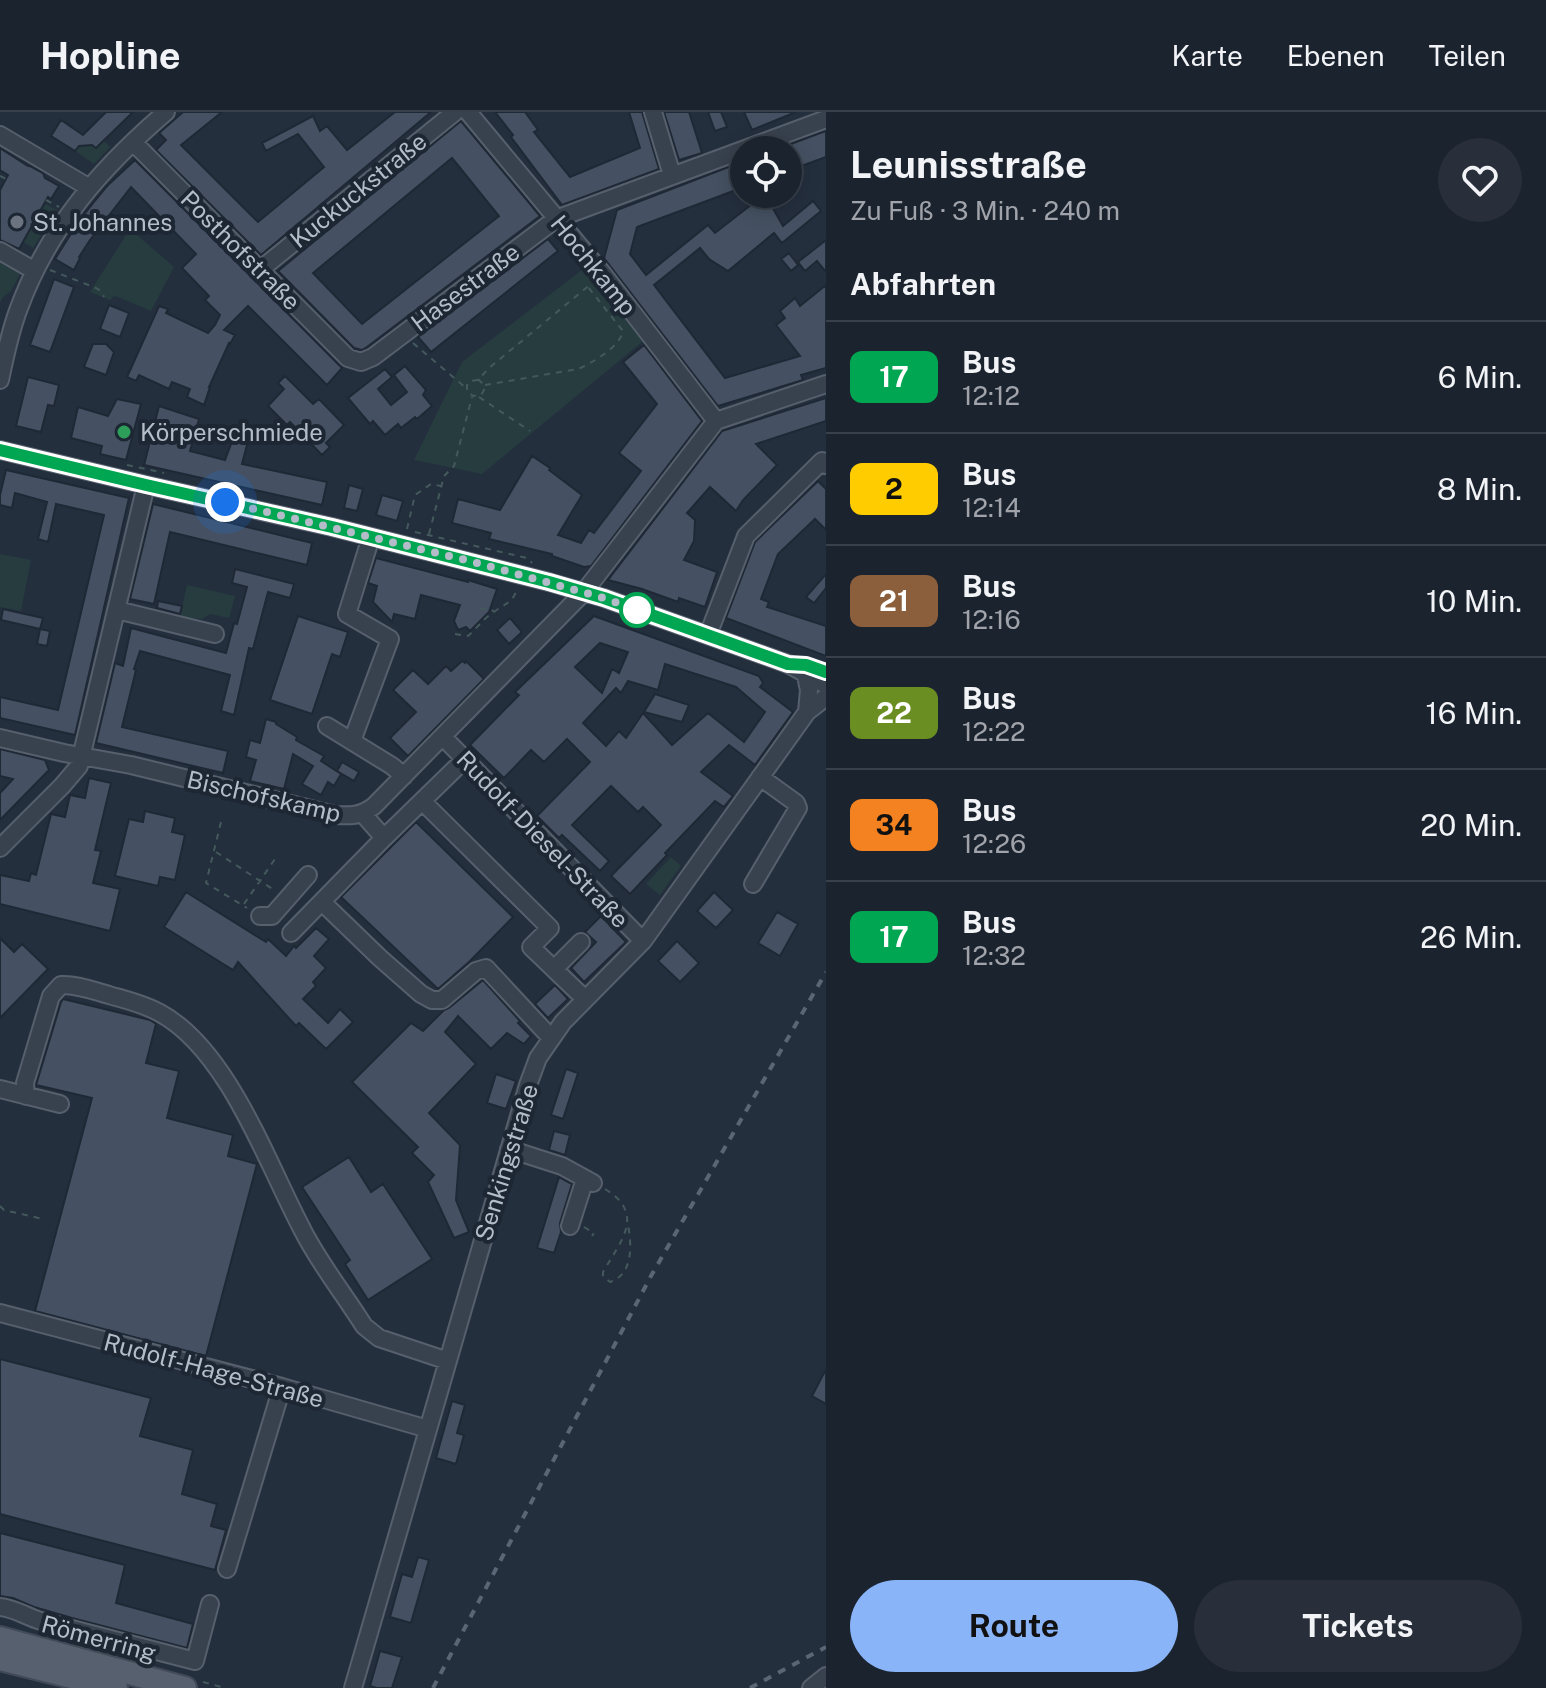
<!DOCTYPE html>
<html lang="de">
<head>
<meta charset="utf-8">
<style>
	:root { --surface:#1b232e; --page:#282f3a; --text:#f1f3f6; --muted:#a0a4aa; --line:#39404a; --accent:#8ab4f8 }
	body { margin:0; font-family:"Public Sans",sans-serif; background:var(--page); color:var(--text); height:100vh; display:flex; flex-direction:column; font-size:30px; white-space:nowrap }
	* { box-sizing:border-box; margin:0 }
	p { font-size:26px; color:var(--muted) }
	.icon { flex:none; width:44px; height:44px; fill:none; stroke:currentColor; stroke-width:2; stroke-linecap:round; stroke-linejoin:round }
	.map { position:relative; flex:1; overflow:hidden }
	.drawer { display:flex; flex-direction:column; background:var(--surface); width:720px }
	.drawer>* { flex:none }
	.badge { padding:0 16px; border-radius:12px; font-size:28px; line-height:52px }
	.tools { position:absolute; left:730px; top:24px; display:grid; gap:16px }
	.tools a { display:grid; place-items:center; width:72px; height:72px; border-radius:50%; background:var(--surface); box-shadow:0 4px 20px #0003,0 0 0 2px var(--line); font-size:40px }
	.you { position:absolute; width:40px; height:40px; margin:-20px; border:6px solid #fff; border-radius:50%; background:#1a73e8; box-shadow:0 0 0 12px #1a73e833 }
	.map>.badge { position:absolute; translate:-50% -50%; box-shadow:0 0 0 4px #fff }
	h2 { padding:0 24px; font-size:30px; line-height:72px }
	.round { display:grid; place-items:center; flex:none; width:84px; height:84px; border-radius:42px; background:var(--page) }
	.head { display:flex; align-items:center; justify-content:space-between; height:136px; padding:0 24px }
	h1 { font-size:38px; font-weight:700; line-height:60px }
	.button { display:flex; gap:16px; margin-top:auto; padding:16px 24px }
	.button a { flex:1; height:92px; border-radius:48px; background:var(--accent); color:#111; font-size:32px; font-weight:700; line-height:92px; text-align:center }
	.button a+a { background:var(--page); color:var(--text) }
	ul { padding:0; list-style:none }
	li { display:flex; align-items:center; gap:24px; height:112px; padding:0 24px; border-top:2px solid var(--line) }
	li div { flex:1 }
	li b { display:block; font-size:30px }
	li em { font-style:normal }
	li .badge { min-width:88px; font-weight:700; text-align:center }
	header { display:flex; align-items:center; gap:48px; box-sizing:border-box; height:112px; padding:0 40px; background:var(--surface); border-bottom:2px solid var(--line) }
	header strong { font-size:38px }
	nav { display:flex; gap:44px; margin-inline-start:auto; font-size:28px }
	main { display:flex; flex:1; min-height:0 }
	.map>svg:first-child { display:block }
	.green { fill:#263c3f }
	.building { fill:#455162; stroke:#1f2835; stroke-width:2; fill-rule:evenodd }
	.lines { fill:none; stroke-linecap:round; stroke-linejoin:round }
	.minor-casing { stroke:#565f6c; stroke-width:20 }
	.major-casing { stroke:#414a57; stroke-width:26 }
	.path { stroke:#44595c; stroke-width:2; stroke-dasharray:6 6; stroke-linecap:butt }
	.minor { stroke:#38414e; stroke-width:16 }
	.major { stroke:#56606e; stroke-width:22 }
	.rail { stroke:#5a6575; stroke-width:4; stroke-dasharray:8 8; stroke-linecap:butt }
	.line-casing { stroke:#fff; stroke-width:18 }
	.line { stroke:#00a651; stroke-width:12 }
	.walk { stroke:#b4bcc9; stroke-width:8; stroke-dasharray:0 14.4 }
	.worship-dot { fill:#6b7280; stroke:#1d2633; stroke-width:3 }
	.leisure-dot { fill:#2e9e5b; stroke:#1d2633; stroke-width:3 }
	.stop-dot { fill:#fff; stroke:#00a651; stroke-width:4 }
	.labels { text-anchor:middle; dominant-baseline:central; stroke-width:8; stroke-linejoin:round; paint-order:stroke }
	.street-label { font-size:24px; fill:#b4bcc9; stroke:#1d2633 }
	.poi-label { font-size:24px; fill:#b4bcc9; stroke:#1d2633; text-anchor:start }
</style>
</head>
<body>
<header>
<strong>Hopline</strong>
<nav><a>Karte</a><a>Ebenen</a><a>Teilen</a></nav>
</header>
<main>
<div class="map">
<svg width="826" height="1576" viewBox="0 0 826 1576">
	<rect width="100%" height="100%" fill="#242f3e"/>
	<path class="green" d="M104,29L110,35L94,52L75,39L80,32L90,31L96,36Z
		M44,91L57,98L33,136L22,129Z
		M130,117L174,155L151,199L118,185L114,184L110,188L90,180Z
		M0,148L21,160L11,179L2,186L0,191Z
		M591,151L648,225L482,362L414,348L462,250Z
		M0,442L31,448L21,499L0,495Z
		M187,473L235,484L229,506L210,502L202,507L180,505Z
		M671,745L681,754L660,783L646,772Z"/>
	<path class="building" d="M106,0H133L96,36L92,33L79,34L75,39L51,24L61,8L83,23Z
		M183,0H222L181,33L258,110L324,55L298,22L266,39L262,31L313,4L320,19L327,14L347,38L395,0H431L261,143L156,38L166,28L159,21Z
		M495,0H525L538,18L534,20L570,65L640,36L629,0H642L659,57L562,93L511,25L513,23Z
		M664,0H689L702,41L679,48Z
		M708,0H721L727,15L715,19Z
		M744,0H796L752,18Z
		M461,9L540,104L367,235L362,238L354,236L278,159ZM452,46L499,104L362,212L313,161Z
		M826,19V45L788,59V33Z
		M0,36L28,54H30L43,61L45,66L59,74L51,87L48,85L19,137L0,128V78L8,63L0,58Z
		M135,48L342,256L327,273L248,194L224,218L235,223L230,232L229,231L209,275H210L204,293L187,285L190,277L172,270L169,277L139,263L136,269L127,265L159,194L168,197L166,201L208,221L215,213L220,203L205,188L209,184L182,156L196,142L131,75L90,128L79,145L80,146L74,158L55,147L79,109L94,90L107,74Z
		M744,49V75L637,115L630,142L646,163L708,113L715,121L765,82H771L775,90L771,93L783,114L813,89L821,99L782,131L774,121L728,159L709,147L700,136L654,173L725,266L800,244L776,213L785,206L780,199L795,186L800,194L826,173V256L801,263L803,268L718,294L604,146L617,98Z
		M548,127L558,139L431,240L418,225Z
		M826,128V160L817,149L805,159L798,150Z
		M789,141L798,153L791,159L781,147Z
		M54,167L74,175L50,240L30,233Z
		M109,193L129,201L120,225L100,217Z
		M93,232H106L114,240L106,263L84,255Z
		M644,233L702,309L591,454L584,455L552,444V442L489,427L491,421L452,411L458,387L500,398L532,344L550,356L549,358L582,383L558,423L581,431L589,418L594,421L641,359L619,341L657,292L623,250Z
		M405,254L426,278L423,283L432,294L417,307L415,305L401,316L398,312L385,323L373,309L370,312L348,286L385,257L392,265L378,277L391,293L407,280L394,263Z
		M285,264L313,292L319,287L344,313L326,331L330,335L322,343L290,310L287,313L268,294L284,277L278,271Z
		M28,265L59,273L54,294L48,293L41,320L16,314Z
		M826,286V309L756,332L777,353L743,388L736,399L710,375L687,401L695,408L694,429L684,448L717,460L705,495L679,486L678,490L642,477L608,468L722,319Z
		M117,287L141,292L126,348L100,342L102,334L71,326L78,295L108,304Z
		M159,294L199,307L190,339L225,348L234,324L248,329L242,352L327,370L322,393L144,353Z
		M6,358L129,386L75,623L0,606V585L58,598L104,403L56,392L48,430L38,427L47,390L15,381L12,396L0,393V383Z
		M818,369L826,377V418L815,407L778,442L761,487L769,490L767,495L826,514V544L726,506L755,430Z
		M349,373L363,377L357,399L344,396Z
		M382,383L403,389L397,409L376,403Z
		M153,392L312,431L307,453L170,420L154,492L130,487Z
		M376,446L468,470V468L497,477L489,500L470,519L466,515L458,518L454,509L460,493L421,483L415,507L394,502L392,510L373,490L377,474L368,471Z
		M235,457L294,472L290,486L268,480L253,537L249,536L234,603L221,599L230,563L140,539L134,557L136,558L122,615L228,639L223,661L96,631L115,551L123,554L131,516L226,541L234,511L237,512L247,475L232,471Z
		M826,462V476L814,491L806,485Z
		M158,489L182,494L180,502L157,496Z
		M3,497L43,506L40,517L1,508Z
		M298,504L348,520L340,545L332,542L312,602L270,588Z
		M594,504L759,564L763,571L760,575L793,600L755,653L729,633L701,660L733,684L724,695L715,689L665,741L667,743L630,782L611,764L661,713L643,695L638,700L611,674L572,713L609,749L600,759L562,723L559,726L537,704L590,650L567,627L544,650L531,638L504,666L470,633L519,583L515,580ZM600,531L628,540L619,561L612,557L602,581L575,555ZM665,552L736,575L765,600L744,630L708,601L672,633L643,601L626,626L619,619L606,634L583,611L616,576L621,581L628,569L658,578Z
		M510,506L522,520L509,532L497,518Z
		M40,517L50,519L47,534L37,532Z
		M462,549L465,551L466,549L484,567L408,644L390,626L416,600L393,578L413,558L428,572L446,554L451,559Z
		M655,582L689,593L682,610L644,600Z
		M266,607L276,610V612L297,625L296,628L324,644L321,649L341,662L334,674L328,670L321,683L302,672L313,654L293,642L284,677L250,669L256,648L246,645L250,628L260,631Z
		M0,637L45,648L49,658L0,708V681L13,667L0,664Z
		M342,650L359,660L354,669L337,659Z
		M89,666L111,671L95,738L101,739L93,771L120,777L110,819L0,792V763L29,769L31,761L36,763L51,702L65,705L70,683L85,686Z
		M145,699L175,706L172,720L185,723L175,768L160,765L158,774L115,764L129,707L143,710Z
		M416,710L513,805L469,850L438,877L341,785Z
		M186,780L266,830L268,827L286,844L294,834L296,836L316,816L329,827L314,844L326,856L313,870L316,874L303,887L328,911L340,897L353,910L326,937L299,911L296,914L238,850L233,858L164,815Z
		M714,780L733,798L716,816L697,799Z
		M777,800L798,812L780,844L758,831Z
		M601,804L626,830L584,870L571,856L596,830L585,820Z
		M0,826L14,840L22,832L48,857L0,906Z
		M677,829L699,851L680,870L658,849Z
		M483,868L520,909L518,911L531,924L524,932L507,921L491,937L458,904L445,920L476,952L429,1001L460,1033L456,1088L469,1120L454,1126L428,1070L434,1063L412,1041L418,1035L352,970L411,911L423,919L444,898L449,896Z
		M555,873L568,887L548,906L535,892Z
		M63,887L150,908L156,912L146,951L179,959L167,1006L233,1023L228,1044L257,1052L206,1244L35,1199L92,986L36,973L61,890Z
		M566,957L578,961L563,1007L551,1003Z
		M496,962L516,969L506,997L487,991Z
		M554,1019L570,1023L565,1043L549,1038Z
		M349,1045L371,1080L383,1072L432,1147L368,1188L345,1152L350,1148L302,1075Z
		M559,1065L572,1072L560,1111L561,1120L554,1141L537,1136Z
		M0,1247L151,1286L140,1324L193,1338L182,1382L217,1392L211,1414L226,1418L215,1458L0,1402Z
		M826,1257V1292L812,1284Z
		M452,1289L465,1293L457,1321L464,1323L456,1352L436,1346Z
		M0,1421L125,1453L116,1491L193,1512L187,1536L72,1506L34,1495L13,1486L0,1484Z
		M418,1445L429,1448L411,1511L390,1505L402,1462L412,1465Z
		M380,1539L402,1545L392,1576H377L370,1574Z"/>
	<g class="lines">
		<g class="minor-casing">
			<path id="minor" d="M468,0L603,162L716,309
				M653,0L672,63
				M0,23L88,75
				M133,30L348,246L361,250L373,245L556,107L826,7
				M0,139L35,159
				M261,157L455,0
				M0,268C5,244 10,219 19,196C49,115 101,56 166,0
				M0,338L146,373L332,415L549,470L604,486L788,552L826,573
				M117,498L215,522
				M708,523L746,424L822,349L826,353
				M806,564L809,578L807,600L826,585
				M327,614L392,654L404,664
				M443,625L643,829
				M0,626L64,641L131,653L335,703C351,704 361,704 374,694L584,480L716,309L826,272
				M352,629L390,527L347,502L371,425
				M422,689L550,816L531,835L585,887
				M363,702L384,726L465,647
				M0,736L62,674L79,654L146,373
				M753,772L798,696L796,691L760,665
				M322,790L380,846L421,882L432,888H442L476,859L486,856L551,926
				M260,804H272L308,763
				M291,821L384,726
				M554,857L581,830
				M0,977L60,992
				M26,984L25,971L51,884L61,873C76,872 94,879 109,883C126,888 144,892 160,901C228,938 267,1051 302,1117C319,1151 344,1182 364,1214L379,1226L448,1249
				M509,1037L562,1054L593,1071
				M570,1114L585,1067
				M0,1201L282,1275L428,1317
				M227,1457L282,1275
				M0,1495C14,1496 27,1505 41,1509L195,1549L210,1492
				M353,1576L528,973L538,946L563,910L643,829L807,600
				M811,1576L826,1564"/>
		</g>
		<g class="major-casing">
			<path id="major" d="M0,1526L185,1576
				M0,1547L116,1576"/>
		</g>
		<path class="path" d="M0,64L6,67
			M46,88L59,95
			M50,158L96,176L101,179L104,185
			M413,231L466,276
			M478,267L483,272L484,278L481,283L473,284L467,279V273L470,269L478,268L489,256L591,172
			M485,273L578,257C592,251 620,235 623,219L588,175
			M479,285L530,319
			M127,353L164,361
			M407,417L415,383L431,372L441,374
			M415,420L527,446L532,451
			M429,422L444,364L454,354L472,285
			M480,496L494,499
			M455,522L468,524C477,516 484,506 494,500C504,492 513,491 517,477
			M221,710L206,771L247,796
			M216,740L274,778
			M244,792L277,744
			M605,1077C646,1102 621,1129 603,1160V1164L610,1170C633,1163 632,1133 628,1113
			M0,1094L4,1098L43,1107
			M584,1115L594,1121L592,1124
			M203,1570L225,1576"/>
		<use href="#minor" class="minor"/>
		<use href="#major" class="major"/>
		<path class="rail" d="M433,1576L651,1164L826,860
			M750,1576L826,1535"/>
	</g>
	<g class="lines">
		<g class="line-casing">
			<path id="line" d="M0,338L146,373L332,415L549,470L604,486L788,552L806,553L826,560"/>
		</g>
		<use href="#line" class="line"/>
		<path class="walk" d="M225,390L470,449L604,486L640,499L637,498"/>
	</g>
	<circle class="worship-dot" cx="17" cy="110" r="8"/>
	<circle class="leisure-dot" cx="124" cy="320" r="8"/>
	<circle class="stop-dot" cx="637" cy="498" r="16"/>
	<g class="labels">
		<g class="street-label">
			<text transform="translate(358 78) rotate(-39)">Kuckuckstraße</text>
			<text transform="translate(241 138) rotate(45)">Posthofstraße</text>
			<text transform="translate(594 153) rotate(51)">Hochkamp</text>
			<text transform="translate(465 175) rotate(-37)">Hasestraße</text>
			<text transform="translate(264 684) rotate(13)">Bischofskamp</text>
			<text transform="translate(543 727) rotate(46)">Rudolf-Diesel-Straße</text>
			<text transform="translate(506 1050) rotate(-73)">Senkingstraße</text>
			<text transform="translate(214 1258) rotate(15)">Rudolf-Hage-Straße</text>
			<text transform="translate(99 1526) rotate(15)">Römerring</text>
		</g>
		<g class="poi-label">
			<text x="33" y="110">St. Johannes</text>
			<text x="140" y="320">Körperschmiede</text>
		</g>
	</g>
</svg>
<div class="tools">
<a><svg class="icon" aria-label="locate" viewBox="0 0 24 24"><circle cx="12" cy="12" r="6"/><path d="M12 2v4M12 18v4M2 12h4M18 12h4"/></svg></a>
</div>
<div class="you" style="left:225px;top:390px"></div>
</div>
<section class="drawer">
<div class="head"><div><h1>Leunisstraße</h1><p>Zu Fuß · 3 Min. · 240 m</p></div><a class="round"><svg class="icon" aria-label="heart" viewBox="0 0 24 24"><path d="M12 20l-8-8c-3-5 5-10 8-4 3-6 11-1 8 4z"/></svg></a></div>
<h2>Abfahrten</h2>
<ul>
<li><span class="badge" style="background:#00a651;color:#fff">17</span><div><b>Bus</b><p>12:12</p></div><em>6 Min.</em></li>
<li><span class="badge" style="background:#fc0;color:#111">2</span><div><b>Bus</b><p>12:14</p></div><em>8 Min.</em></li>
<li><span class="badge" style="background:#8b5e3c;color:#fff">21</span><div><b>Bus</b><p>12:16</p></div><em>10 Min.</em></li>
<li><span class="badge" style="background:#6b8e23;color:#fff">22</span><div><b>Bus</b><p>12:22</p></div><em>16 Min.</em></li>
<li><span class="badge" style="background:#f58220;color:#111">34</span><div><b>Bus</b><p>12:26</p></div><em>20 Min.</em></li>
<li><span class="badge" style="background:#00a651;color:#fff">17</span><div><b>Bus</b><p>12:32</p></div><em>26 Min.</em></li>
</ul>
<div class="button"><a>Route</a><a>Tickets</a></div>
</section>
</main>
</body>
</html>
